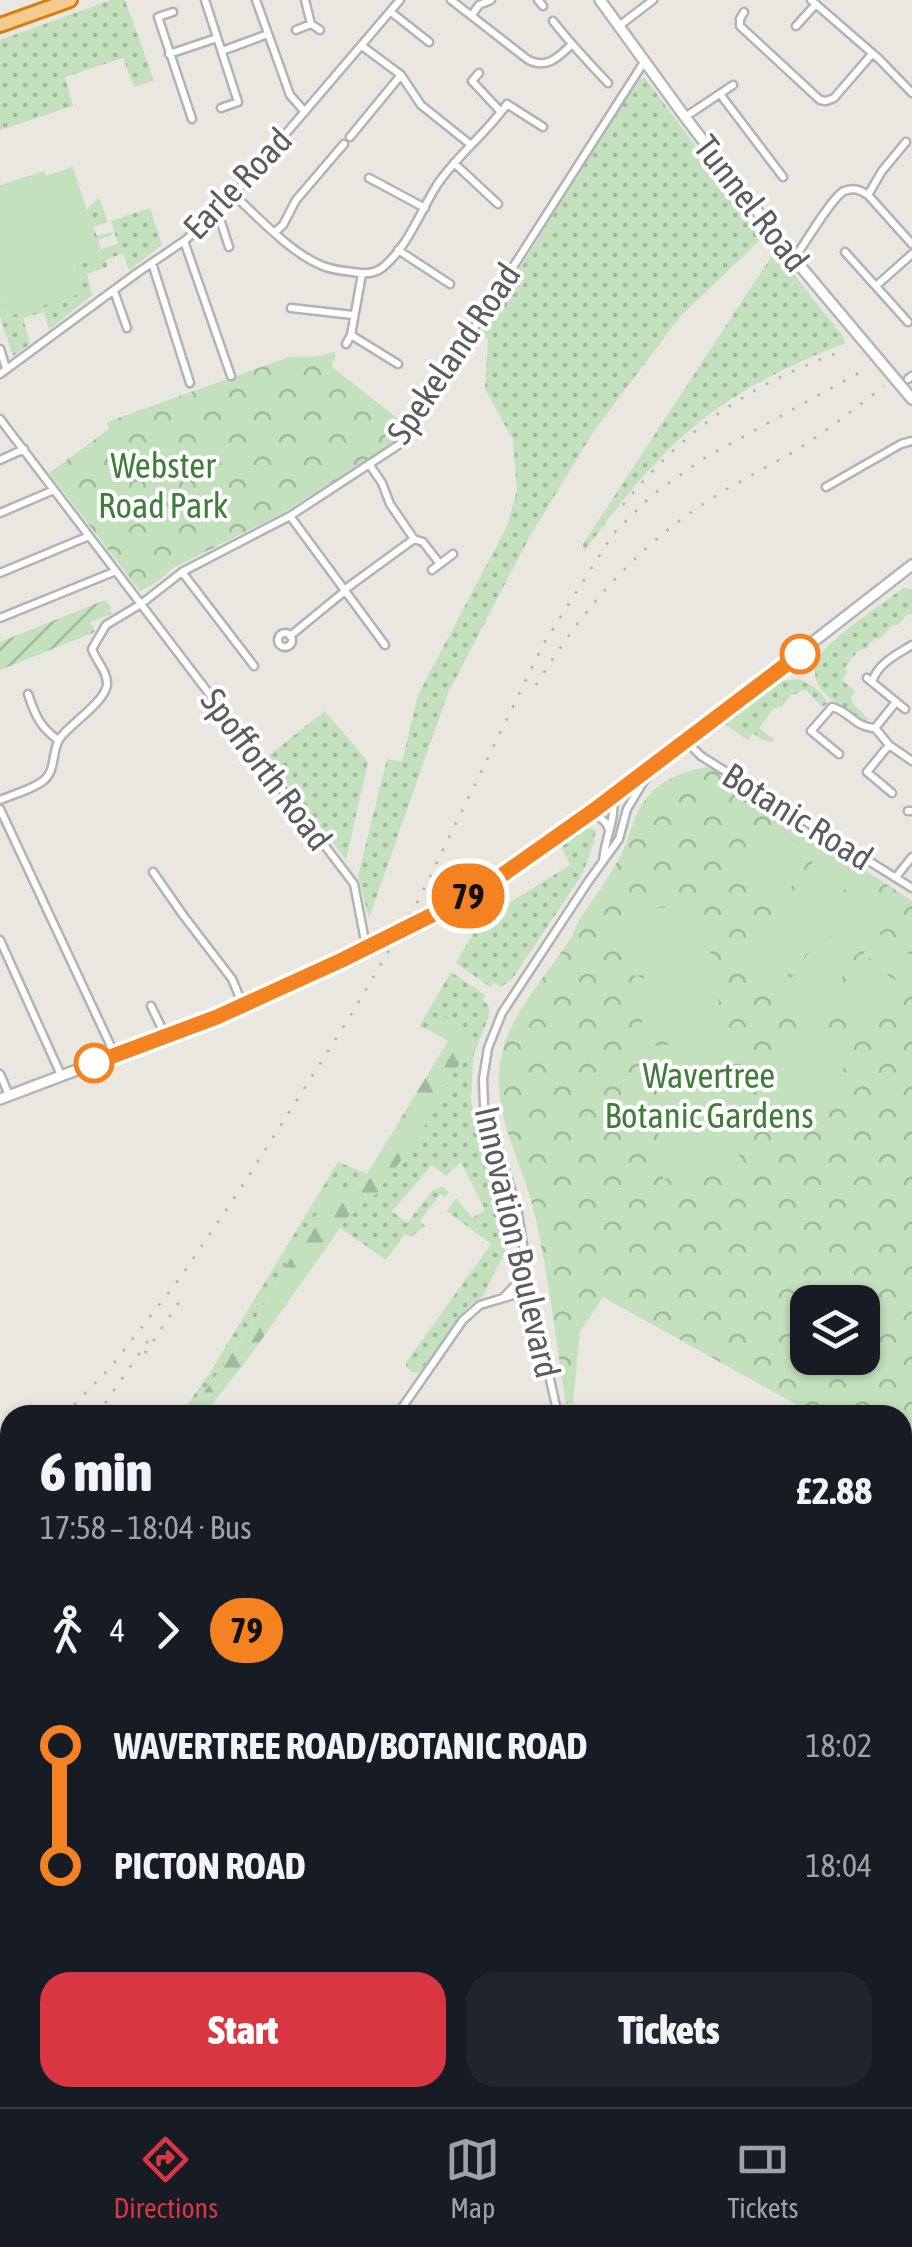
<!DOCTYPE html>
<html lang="en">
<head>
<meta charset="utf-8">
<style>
	:root { --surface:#171b24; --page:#20242c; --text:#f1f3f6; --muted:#9ea1a6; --line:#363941; --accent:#da3641 }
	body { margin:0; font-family:"Asap Condensed",sans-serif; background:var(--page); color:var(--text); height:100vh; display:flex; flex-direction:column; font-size:38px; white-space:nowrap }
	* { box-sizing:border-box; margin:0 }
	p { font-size:32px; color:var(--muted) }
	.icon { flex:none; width:55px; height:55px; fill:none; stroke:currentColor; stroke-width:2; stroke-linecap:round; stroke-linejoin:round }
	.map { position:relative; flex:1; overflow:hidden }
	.panel { position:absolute; left:0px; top:1405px; width:912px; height:702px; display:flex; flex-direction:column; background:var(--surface); border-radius:30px 30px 0 0; box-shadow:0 2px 8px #0004 }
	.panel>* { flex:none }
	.badge { padding:0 20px; border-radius:32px; font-size:35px; line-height:65px }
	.fabs { position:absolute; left:790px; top:1285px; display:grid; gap:20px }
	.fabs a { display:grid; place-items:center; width:90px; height:90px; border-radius:20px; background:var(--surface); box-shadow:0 2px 8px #0004; font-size:50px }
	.map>.badge { position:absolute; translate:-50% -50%; box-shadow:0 0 0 5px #fff }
	.legs { display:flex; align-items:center; gap:15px; height:110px; padding:0 40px; font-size:32px }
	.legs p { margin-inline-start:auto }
	.head { display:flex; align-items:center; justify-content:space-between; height:170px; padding:0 40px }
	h1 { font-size:55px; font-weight:800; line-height:75px }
	.cta { display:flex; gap:20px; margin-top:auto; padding:20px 40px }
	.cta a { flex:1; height:115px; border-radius:30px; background:var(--accent); color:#fff; font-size:40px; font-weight:800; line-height:115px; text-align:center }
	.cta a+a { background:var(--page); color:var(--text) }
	ul { padding:0 40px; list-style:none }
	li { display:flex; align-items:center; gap:35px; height:120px; font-size:38px }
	li i { display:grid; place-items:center; width:15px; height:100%; margin:0 12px; background:currentColor }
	li i::after { content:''; width:25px; height:25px; margin:-12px; border:8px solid; border-radius:50%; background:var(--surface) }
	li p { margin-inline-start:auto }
	li:first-child i { background:linear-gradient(#0000 50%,currentColor 0) }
	li:last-child i { background:linear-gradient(currentColor 50%,#0000 0) }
	.tab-bar { display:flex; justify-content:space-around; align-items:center; height:140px; border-top:2px solid var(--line); background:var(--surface); font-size:28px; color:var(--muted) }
	.tab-bar a { display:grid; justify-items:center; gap:5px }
	.tab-bar .active { color:var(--accent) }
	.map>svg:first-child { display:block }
	.grass { fill:url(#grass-dots) }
	.forest { fill:url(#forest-firs) }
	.park { fill:url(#park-crowns); fill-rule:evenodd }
	.garden { fill:url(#garden-furrows) }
	.pitch { fill:#c3e1bd }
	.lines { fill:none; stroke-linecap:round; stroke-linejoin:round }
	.street-casing { stroke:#b0b3b7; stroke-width:11 }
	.secondary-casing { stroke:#b2b6ba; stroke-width:14 }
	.highway-casing { stroke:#d97d11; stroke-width:18 }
	.street { stroke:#fff; stroke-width:6 }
	.secondary { stroke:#fff; stroke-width:9 }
	.highway { stroke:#f4cb8d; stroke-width:12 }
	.rail { stroke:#afb0b0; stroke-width:2.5; stroke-dasharray:2.5 12; stroke-linecap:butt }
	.secondary-bridge-casing { stroke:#b2b6ba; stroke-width:14; stroke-linecap:butt }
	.secondary-bridge { stroke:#fff; stroke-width:9 }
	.line-1-casing { stroke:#fff; stroke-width:22 }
	.line-1 { stroke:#f58220; stroke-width:15 }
	.stop-1-dot { fill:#fff; stroke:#f58220; stroke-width:5 }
	.labels { text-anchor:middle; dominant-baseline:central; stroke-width:8; stroke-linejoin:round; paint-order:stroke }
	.street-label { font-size:35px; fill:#595d60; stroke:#fff }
	.park-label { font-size:35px; fill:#407d3a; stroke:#fff }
</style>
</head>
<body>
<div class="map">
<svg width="912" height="2107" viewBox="0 0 912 2107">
	<defs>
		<pattern id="grass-dots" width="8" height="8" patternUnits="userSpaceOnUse" patternTransform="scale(2.5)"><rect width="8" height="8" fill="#c3e1bd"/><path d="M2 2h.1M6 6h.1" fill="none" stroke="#a1ba9d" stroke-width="1.8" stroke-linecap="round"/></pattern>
		<pattern id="forest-firs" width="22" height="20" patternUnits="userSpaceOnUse" patternTransform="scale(2.5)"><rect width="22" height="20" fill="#c3e1bd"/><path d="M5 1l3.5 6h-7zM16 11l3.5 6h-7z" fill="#a1ba9d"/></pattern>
		<pattern id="park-crowns" width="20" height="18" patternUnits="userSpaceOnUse" patternTransform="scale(2.5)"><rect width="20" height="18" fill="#c3e1bd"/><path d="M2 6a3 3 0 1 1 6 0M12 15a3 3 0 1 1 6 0" fill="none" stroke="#a1ba9d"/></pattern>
		<pattern id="garden-furrows" width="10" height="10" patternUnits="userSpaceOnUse" patternTransform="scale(2.5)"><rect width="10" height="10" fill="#c3e1bd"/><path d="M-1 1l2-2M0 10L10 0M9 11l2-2" fill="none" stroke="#a1ba9d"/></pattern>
	</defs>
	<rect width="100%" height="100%" fill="#eae7e0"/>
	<path class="grass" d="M111,0H125L154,80L134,87L123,58L65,77L73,106L0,130V40Z
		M645,78L763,237L679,318L594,431L530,536L448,693L369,918L358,876L387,759L402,762L418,695L507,526L517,490L513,440L485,389L488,340L482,329L638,79Z
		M99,197L108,222L93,227L97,236L111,232L112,235L98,240L101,249L118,244L111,221L150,208L162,245L129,270L123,253L106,260L107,267L87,274L92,295L49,330L44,312L23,318L30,344L13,356L0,317V294L7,316L82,293L74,264L101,255L86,211Z
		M775,251L842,335L845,343C792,364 740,388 696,425C652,461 617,506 584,552L583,544Z
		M903,588L912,589V614H907L898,625H892L881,638L874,639L865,649L859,650L845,667L847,673L842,680L855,691L851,698C852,707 863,710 867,719H873L863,721C850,711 829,700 820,688C814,679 813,667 818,658C827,641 885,602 903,588Z
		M798,679C808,682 825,693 827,704L822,707L806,690H802L797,694H792L781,707L774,708L760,727L762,731L775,740L772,742L762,740L753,733L748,740L725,724L782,681Z
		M325,711L368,762L346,860L267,757Z
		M586,827L596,830L593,845L582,875L512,979L501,987L494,983L490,987L456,963L472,936L467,929L570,865L561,847Z
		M451,972L485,995L483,1000L489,1006V1016L473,1057L471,1102L497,1190L509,1243L483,1296L468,1307L419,1373L413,1372L406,1367V1363L491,1244L447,1211L456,1198L472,1218L485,1210L461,1162L446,1176L432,1165L392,1211L407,1223L433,1190L442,1187L449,1192L445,1197L440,1194L420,1221L425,1226L411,1237L405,1234L386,1260L340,1228L350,1214L377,1193L471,1042L435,1019L429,1030L419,1027Z
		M338,1162L367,1174L353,1191L334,1185L253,1323L188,1415H180L209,1374Z"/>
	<path class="forest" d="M443,1015L472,1031L471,1042L421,1133L377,1193L350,1214L252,1353L204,1415H188L253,1323L334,1184L353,1191L367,1174L448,1041L429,1030L435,1019Z"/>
	<path class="park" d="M333,352L336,356L332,363V367L407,426L397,442L281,514L173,568L157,582L140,591L49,473L109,429L107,422L289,357C308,356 315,359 333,352Z
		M709,767L912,901V1469L903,1464L902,1415H815L603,1297L580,1332L573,1403L566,1404C555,1338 549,1273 533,1208C520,1156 489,1109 502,1054C509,1020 535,989 555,961C564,948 573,937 578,922C592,900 609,878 621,855C627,843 630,830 635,818C649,785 675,772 709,767ZM808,1302H862V1358H808Z"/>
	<path class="garden" d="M105,600L110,606L111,614L90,622L95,632L0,670V642Z"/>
	<path class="pitch" d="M73,167L101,256L74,265L83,293L7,317L0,294V185L44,171L46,176Z
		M778,831L813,854L780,904L745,881Z
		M816,857L851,880L818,930L783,907Z
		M855,882L890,905L857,955L822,932Z
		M703,902L712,965L634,976L625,913Z
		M777,916L812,939L779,989L744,966Z
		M878,933L912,956V962L900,979L863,954Z
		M816,941L851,964L818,1014L783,991Z
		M861,957L898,982L884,1003L847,978Z
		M714,968L723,1031L645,1043L636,979Z
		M846,981L883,1006L868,1027L831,1002Z
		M802,1026L852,1054L809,1131L758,1102Z
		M730,1039L736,1102L658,1109L653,1046Z
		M735,1109L741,1172L663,1179L657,1116Z"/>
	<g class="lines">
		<g class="street-casing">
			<path id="street" d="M205,0L238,102L221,108
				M256,0L290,95L305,112
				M305,0L311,24L320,30
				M451,0L527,59C545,70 558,58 571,45
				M538,0L543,6
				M811,0L879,59L912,93
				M173,12L158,17L192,119
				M391,12L429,42
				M744,12L740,19V26L820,100L826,101L834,98L872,54
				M472,15L479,5L491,0
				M553,21C570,43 589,63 608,83
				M619,26L653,0
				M796,26L816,4
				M296,30L311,24
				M362,46L401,75L421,105L471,145
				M222,51L268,34
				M169,54L217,38
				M479,73L472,81L501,112
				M720,94L783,177
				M685,117L733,85
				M350,137L401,75
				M454,163L498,204
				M369,178L425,208
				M234,195C259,218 292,254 323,266C333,270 343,271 353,272C363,274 374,274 382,268C408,247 420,212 437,185C457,155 486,134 507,104L543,127
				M868,195L882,171L906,142
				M218,213L229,247
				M275,232L283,225L296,200L344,144
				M184,241L231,376
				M398,250L450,284
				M845,252L908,322
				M794,259C804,245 832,197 844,191C854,187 860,190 868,195L912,244
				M152,263L190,383
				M876,286L912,254
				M114,291L127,328
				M291,308L353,315
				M351,335L398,364
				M346,344L351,335L362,274
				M0,349L6,368
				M0,374L137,273L184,241L218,213L400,0
				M908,379L912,376
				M0,419L354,884L366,946
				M0,460L24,449
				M369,464L382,483L390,504L414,539L423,542L440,564
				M826,487L901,444L912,441
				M0,513L54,490
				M290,516L385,645
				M432,570L453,554
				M182,572L254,666
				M0,573L89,536
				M344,590L414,539
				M0,618L116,571
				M278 640a7 7 0 1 1 14 0a7 7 0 1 1-14 0Z
				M290,636L345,591
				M867,678L905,709
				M872,682C878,663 896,655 912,645
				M28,694C35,715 40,727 58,740
				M875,728L896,702
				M686,741L701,756L912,888
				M889,745L867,772L892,793
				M839,754L811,731L832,707C849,711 856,728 875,728L889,745L912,761
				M0,800C14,794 31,790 43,781C57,770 51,751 60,738C71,723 104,703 107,685C108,672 96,661 92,649L106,625L141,604L182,572L290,516L400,444L644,62
				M0,809L115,1055
				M593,811L606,823L609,830
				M908,811H912
				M603,861C605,837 616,821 613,796
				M153,872L183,915L232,979L243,1005
				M896,877L912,857
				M0,940L61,1075
				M151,1006L166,1037
				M0,1074L9,1095
				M503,1298L517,1283L526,1263
				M397,1415L463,1320L480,1305L530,1290
				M558,1415L530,1290L517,1207L484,1106L483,1079L488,1048L502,1013L588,882L619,839L627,809L644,781L657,766
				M0,1699L10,1685
				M902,1826L912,1831
				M0,1893L10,1884
				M902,1960L910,1945
				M902,2012L912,2017
				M0,2088L10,2079
				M902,2095L912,2074
				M367,2098L369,2107
				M789,2098L809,2107
				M897,2107L901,2098"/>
		</g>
		<g class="secondary-casing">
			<path id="secondary" d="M600,0L685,117L791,255L912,399
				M538,850L665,757L912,565
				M0,1099L217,1017L342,959"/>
		</g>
		<g class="highway-casing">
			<path id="highway" d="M0,25L70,0
				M902,1604L912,1587
				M902,1626L912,1609
				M613,2107L619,2098
				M627,2107L633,2098"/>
		</g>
		<use href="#street" class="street"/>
		<use href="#secondary" class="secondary"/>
		<use href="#highway" class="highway"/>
		<path class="rail" d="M623,505C684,429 749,385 840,352
			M536,685C577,618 628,556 693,511C726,487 763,470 798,449C828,430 856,408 884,386
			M145,1353L184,1295
			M64,1415L110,1368L180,1278L241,1188L351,1015L417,903L544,643L613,534L651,496L701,460L866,369
			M97,1415L148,1341
			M0,1460L10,1454
			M0,1578L10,1558"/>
		<g class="secondary-bridge-casing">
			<path id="secondary-bridge" d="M342,959L458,901L538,850"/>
		</g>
		<use href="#secondary-bridge" class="secondary-bridge"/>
	</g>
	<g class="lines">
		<g class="line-1-casing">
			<path id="line-1" d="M94,1063L217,1017L342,960L458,902L498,878L593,811L800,654"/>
		</g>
		<use href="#line-1" class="line-1"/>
	</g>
	<g class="stop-1-dot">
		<circle cx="800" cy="654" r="18"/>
		<circle cx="94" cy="1063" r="18"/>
	</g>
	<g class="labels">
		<g class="street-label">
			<text transform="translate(237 183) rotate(-46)">Earle Road</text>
			<text transform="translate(752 203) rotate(52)">Tunnel Road</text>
			<text transform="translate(453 353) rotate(-56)">Spekeland Road</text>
			<text transform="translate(267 769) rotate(53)">Spofforth Road</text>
			<text transform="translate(798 816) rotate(32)">Botanic Road</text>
			<text transform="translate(518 1242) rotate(77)">Innovation Boulevard</text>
		</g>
		<g class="park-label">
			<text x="163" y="465">Webster<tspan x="163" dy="40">Road Park</tspan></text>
			<text x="709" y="1075">Wavertree<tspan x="709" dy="40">Botanic Gardens</tspan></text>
		</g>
	</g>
</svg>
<div class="fabs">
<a><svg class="icon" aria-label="layers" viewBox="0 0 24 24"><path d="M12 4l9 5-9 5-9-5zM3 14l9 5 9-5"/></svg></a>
</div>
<b class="badge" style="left:468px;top:896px;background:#f58220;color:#111">79</b>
<section class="panel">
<div class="head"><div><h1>6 min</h1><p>17:58 – 18:04 · Bus</p></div><b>£2.88</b></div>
<div class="legs"><svg class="icon" aria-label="walk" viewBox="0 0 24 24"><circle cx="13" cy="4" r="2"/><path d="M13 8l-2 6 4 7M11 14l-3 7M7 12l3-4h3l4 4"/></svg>4<svg class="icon" aria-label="forward" viewBox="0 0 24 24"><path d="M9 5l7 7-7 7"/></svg><b class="badge" style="background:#f58220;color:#111">79</b></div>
<ul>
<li><i style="color:#f58220"></i><b>WAVERTREE ROAD/BOTANIC ROAD</b><p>18:02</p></li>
<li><i style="color:#f58220"></i><b>PICTON ROAD</b><p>18:04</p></li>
</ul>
<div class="cta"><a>Start</a><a>Tickets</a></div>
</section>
</div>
<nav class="tab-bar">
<a class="active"><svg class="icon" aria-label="directions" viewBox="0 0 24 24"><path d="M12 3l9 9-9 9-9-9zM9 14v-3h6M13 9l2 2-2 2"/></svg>Directions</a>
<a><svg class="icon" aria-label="map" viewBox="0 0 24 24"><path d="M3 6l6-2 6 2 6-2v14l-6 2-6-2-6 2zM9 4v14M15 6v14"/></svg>Map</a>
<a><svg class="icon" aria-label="tickets" viewBox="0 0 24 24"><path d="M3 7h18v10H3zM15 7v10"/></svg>Tickets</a>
</nav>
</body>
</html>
